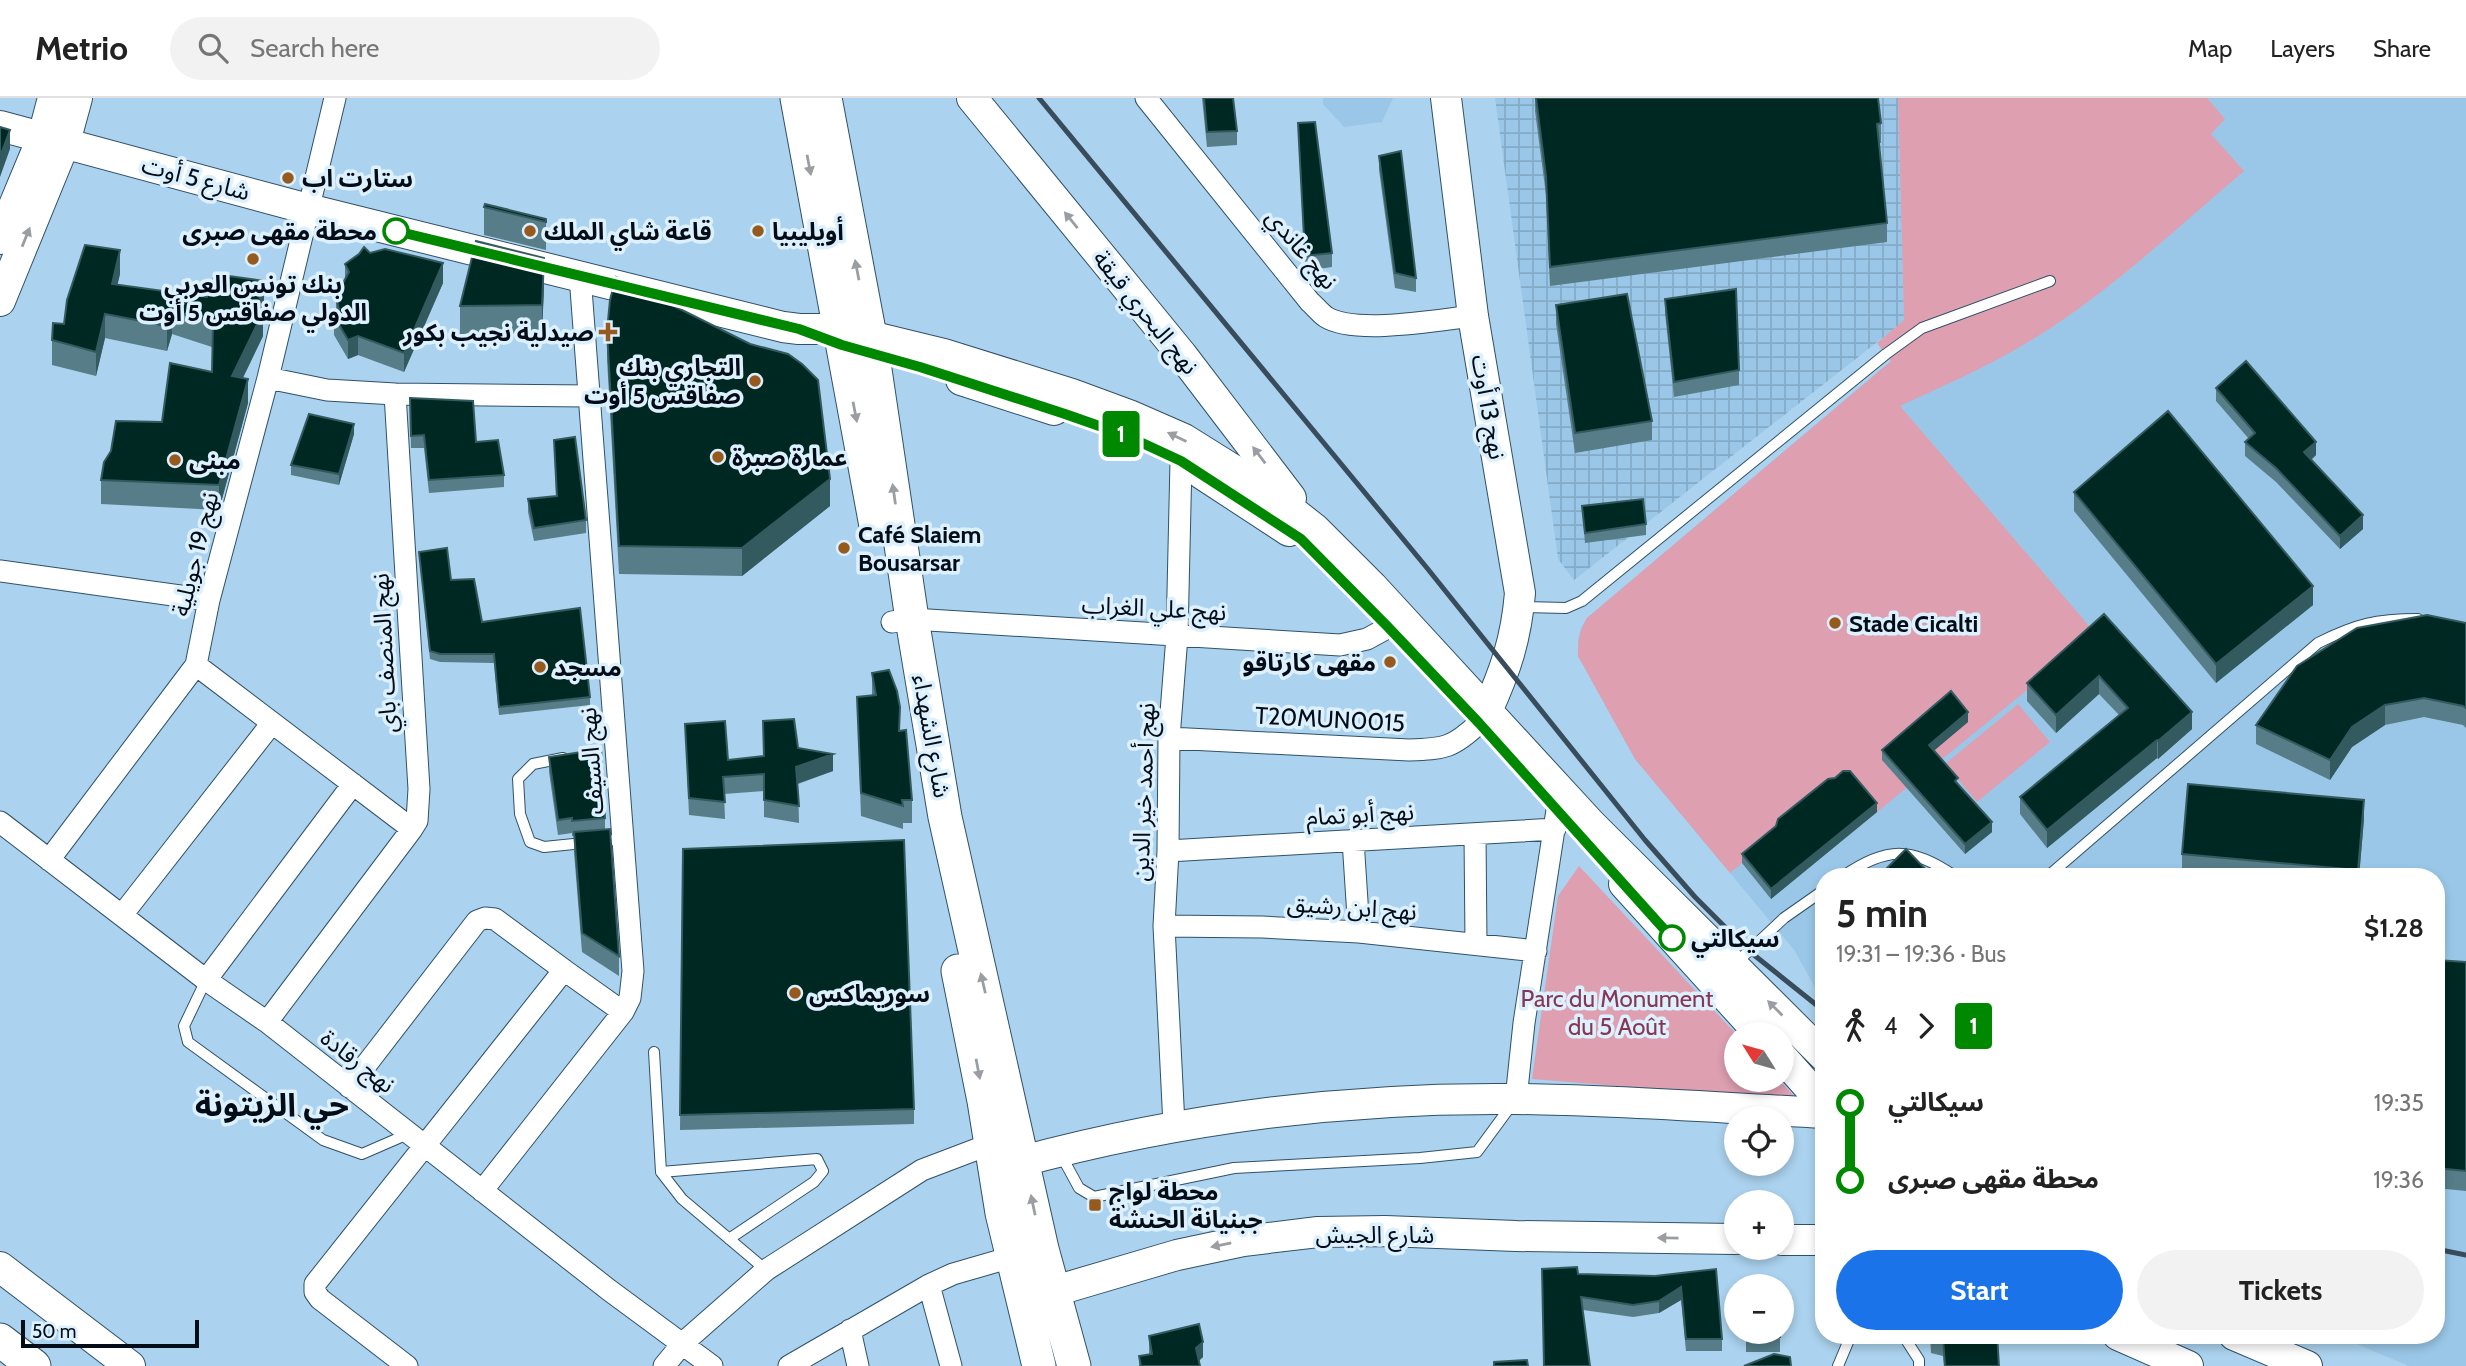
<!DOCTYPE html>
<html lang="en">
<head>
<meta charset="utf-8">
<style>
	:root { --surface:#fff; --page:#f2f2f2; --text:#222; --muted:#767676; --line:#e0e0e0; --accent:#1a73e8 }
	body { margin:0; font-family:Cabin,"Noto Sans Arabic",sans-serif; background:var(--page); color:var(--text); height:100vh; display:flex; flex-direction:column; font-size:26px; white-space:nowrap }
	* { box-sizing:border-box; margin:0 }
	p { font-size:23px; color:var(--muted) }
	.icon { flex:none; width:38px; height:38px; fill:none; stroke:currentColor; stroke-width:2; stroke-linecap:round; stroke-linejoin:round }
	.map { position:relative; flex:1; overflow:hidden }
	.panel { position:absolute; left:1815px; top:770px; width:630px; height:476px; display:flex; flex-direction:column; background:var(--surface); border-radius:28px; box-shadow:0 4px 10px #0003 }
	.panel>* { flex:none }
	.badge { padding:0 14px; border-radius:5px; font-size:24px; line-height:46px }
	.needle { width:46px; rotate:307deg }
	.controls { position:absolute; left:1724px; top:924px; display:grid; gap:14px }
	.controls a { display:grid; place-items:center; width:70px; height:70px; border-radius:50%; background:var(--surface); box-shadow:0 4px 10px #0003; font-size:35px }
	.scale { position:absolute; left:21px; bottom:18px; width:178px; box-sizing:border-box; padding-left:7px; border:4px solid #020d17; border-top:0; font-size:19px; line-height:24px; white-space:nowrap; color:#020d17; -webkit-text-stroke:5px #ddf0fe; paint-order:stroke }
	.map>.badge { position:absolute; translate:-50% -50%; box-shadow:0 0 0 4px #fff }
	.legs { display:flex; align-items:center; gap:10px; height:77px; padding:0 21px; font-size:23px }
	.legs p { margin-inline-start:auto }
	.overview { display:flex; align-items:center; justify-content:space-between; height:119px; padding:0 21px }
	h1 { font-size:38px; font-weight:700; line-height:52px }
	.primary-button { display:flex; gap:14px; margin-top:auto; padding:14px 21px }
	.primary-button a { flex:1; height:80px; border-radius:42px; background:var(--accent); color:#fff; font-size:28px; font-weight:700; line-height:80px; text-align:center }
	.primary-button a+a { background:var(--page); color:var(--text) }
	ul { padding:0 21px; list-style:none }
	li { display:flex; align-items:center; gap:24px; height:77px; font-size:26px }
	li i { display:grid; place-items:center; width:10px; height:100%; margin:0 9px; background:currentColor }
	li i::after { content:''; width:18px; height:18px; margin:-9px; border:5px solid; border-radius:50%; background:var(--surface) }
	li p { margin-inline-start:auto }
	li:first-child i { background:linear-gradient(#0000 50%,currentColor 0) }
	li:last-child i { background:linear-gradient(currentColor 50%,#0000 0) }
	header { display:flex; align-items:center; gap:42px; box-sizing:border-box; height:98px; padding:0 35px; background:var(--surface); border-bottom:2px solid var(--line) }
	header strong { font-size:33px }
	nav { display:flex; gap:38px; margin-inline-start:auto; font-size:24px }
	.search { width:490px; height:63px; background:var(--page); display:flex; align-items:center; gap:18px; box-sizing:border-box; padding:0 24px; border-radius:38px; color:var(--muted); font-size:26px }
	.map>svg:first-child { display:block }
	.built { fill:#9ac7e8 }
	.industrial { fill:url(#industrial-grid) }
	.green { fill:#de9fb1 }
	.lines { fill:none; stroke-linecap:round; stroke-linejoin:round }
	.lane-casing { stroke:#2f5169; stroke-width:12 }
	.street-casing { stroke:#2f5169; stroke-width:23 }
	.secondary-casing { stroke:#2f5169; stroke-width:32 }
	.primary-casing { stroke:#2f5169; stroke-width:35 }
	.lane { stroke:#fff; stroke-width:10 }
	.street { stroke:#fff; stroke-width:21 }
	.secondary { stroke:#fff; stroke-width:30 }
	.primary { stroke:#fff; stroke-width:33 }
	.rail { stroke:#384c5c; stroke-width:5 }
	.wall { fill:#567d88 }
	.shaded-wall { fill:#335b5f }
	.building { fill:#002822; stroke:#335b5f; stroke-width:2 }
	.oneway { fill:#9a9ea2 }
	.line-1-casing { stroke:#fff; stroke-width:16 }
	.line-1 { stroke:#080; stroke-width:10 }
	.poi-dot { fill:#975a1e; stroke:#ddf0fe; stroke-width:2.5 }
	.stop-1-dot { fill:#fff; stroke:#080; stroke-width:3.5 }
	.labels { text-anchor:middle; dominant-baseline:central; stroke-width:7; stroke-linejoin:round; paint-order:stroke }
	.street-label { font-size:24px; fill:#020d17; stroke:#ddf0fe }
	.poi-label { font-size:24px; font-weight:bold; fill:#020d17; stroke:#ddf0fe; text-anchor:start }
	.stop-label { font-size:24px; font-weight:bold; fill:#020d17; stroke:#ddf0fe; text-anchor:end }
	.park-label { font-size:24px; fill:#873653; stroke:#ddf0fe }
	.district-label { font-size:32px; font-weight:bold; fill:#020d17; stroke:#ddf0fe }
</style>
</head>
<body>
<header>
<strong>Metrio</strong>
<div class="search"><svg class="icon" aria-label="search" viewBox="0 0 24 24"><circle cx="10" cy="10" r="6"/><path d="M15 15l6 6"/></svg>Search here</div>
<nav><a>Map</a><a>Layers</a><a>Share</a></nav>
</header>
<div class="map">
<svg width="2466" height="1268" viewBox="0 0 2466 1268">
	<defs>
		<pattern id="industrial-grid" width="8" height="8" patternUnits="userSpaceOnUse" patternTransform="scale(1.75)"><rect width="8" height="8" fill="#9ac7e8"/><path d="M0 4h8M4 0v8" fill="none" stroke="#83aac6"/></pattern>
	</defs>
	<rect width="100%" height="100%" fill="#abd2ee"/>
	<path class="built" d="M1323,0H1393L1382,24L1344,29L1323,6Z
		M1898,0H2466V1268H2409L2335,1237H2436V779H1824L1823,904L1795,853L1635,661L1578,558V542L1581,530L1587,520L1891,263L1877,245L1904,222Z"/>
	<path class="industrial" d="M1495,0H1898L1904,223L1574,482L1558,461Z"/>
	<path class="green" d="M1898,0H2207L2225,21L2211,36L2244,73C2169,137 2089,213 2002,259C1969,277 1934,292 1900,308L2096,536L1845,740L1825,717L1777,736L1730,775L1635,661L1578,558C1578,543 1579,533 1587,520L1891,263L1877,245L1904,222Z
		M2018,606L2050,644L1977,704L1945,666Z
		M1579,768L1736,936V982H1779L1799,1003L1532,981L1558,798Z"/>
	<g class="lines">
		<g class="lane-casing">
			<path id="lane" d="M1521,509L1566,510L1582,503L1886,256L1922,230L2050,183
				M563,660L533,666L518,681L520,716L530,744L544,749L623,741
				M1842,779C1886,748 1912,748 1956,779
				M2047,779L2318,545C2356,526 2376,521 2418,521
				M1735,866L1784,820L1824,792
				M206,882L184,928L188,944L323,1042L362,1056L408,1036
				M654,954L661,1074L682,1101L766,1172
				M1061,1057L1079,1090L1094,1099L1234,1070L1420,1060L1477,1054L1513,1005
				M661,1074L817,1061L823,1073L814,1084L729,1141
				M1903,1237L1919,1262V1268
				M1838,1268L1851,1237"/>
		</g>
		<g class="street-casing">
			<path id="street" d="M1146,0L1310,204C1315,208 1320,215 1326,219C1355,237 1438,222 1473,218
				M268,280L327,292L395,296
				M0,473L209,502
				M892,524L912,521L1340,547L1367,541L1389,529
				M196,567L412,731L417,723L419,691L395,296L589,298
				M1169,640L1409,652C1444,651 1453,650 1479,625
				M0,724L206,882L267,924L609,1192L712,1268
				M1475,736L1476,846
				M1353,742L1359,834
				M1168,753L1555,731
				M49,762L196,567L209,502L268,280L335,0
				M122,817L272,625
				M1164,828L1262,829L1359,834L1536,853
				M206,882L353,686
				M267,924L412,731
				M349,989L477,823L485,820L495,821L564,872
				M1516,1001L1524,925L1557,712
				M1174,1027L1164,828L1168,753L1169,640L1177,538L1181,363
				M482,1093L623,914L630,900L633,873L580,178
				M929,1187L951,1268
				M850,1232L858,1268
				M407,1268L320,1201L315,1194V1186L564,872L623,914
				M664,1268L683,1245L766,1172L922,1072L1001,1042
				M789,1268L929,1187L953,1176L1022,1156"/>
		</g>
		<g class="secondary-casing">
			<path id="secondary" d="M972,0L1182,257L1291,400
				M1446,0L1473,218L1520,495C1516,541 1506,571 1487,613
				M0,28L308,111L783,229L799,231H841L870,238L944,256L1072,296L1129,317L1184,341L1264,391L1315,431L1372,488L1591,726L1824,958
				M0,141L43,38L53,0
				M0,203L65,44L77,0
				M961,282L1054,312
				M1202,376L1289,433
				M1624,786L1760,936
				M1782,959L1824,1006
				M1001,1069C1168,1022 1342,999 1516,1001C1618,1002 1721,1010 1824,1015
				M1782,1142H1824
				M0,1169L130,1268
				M1031,1200L1177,1157L1243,1143L1318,1134L1385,1133L1516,1138L1736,1141
				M2118,1237L2188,1268
				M2234,1237L2307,1268"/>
		</g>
		<g class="primary-casing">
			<path id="primary" d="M797,0L876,428
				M825,0L870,238L912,521L945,719L1042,1151L1074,1268
				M958,873L984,1003L1002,1115L1039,1268
				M0,1242L34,1268"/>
		</g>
		<use href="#lane" class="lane"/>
		<use href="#street" class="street"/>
		<use href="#secondary" class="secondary"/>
		<use href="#primary" class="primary"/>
		<path class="rail" d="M1039,0L1427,470L1645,742L1695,799L1749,853L1824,913
			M2436,1151L2466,1157"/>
	</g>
	<path class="wall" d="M1202,0H1233L1237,33V47L1207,49Z
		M1535,0H1878L1881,25V45H1879L1887,125V144L1550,188L1546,97L1535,13Z
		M1298,25L1332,155V169L1305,173Z
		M1379,58L1416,180V194L1395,190L1379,72Z
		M484,109L546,121V152L484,137Z
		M370,155L443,185L404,274L358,257L348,261L334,237V218L336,215V198L345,181V166Z
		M120,176L117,187L264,207L262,212L263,238L243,280L248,305L219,412L101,406V382L212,274V249L172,236L167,253L105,240L96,278L52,267V242Z
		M544,188L542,235L460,236V208Z
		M1665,201L1739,272V287L1674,299L1665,215Z
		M1556,207L1652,323V342L1575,355L1556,226Z
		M607,233L830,408L742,478L619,476L607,261Z
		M2216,290L2316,357L2311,362L2363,431L2340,451L2276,384L2245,358V344L2249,341L2216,303Z
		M410,313L476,344L504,377V389L429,395L424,350H411Z
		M354,336L339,387L291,377V367Z
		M554,342L586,422V435L534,443L528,414V401L556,398Z
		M2074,394L2313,507L2216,585L2074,413Z
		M1582,408L1646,426V437L1585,445Z
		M419,454L451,482L482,524L590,599V607L499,617L494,565L440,564L430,561Z
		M2104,516L2192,631L2158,661L2157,660L2047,750L2020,716V699L2119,617L2099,596L2056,635L2027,603V585Z
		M2466,525V630L2463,627L2424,619L2385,627L2352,649L2330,682L2256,646V627Z
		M872,575L900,633L912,702V725H903V731L861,718L857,599L872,597Z
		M1968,624L1934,652L1992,734L1965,756L1882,662V652Z
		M685,626L728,662L764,658L798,650L833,673L798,686L799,725L764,719V693L724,696L725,721L689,717Z
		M549,659L605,720V731L619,858V878L582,854L574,754V738H572V735L558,737L549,674Z
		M1877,714L1771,801L1742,765V756Z
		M2364,721L2359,779H2217L2182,776V756Z
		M683,751L914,1011V1026L680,1032Z
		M2436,862L2466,864V1093L2436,1090Z
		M1716,1171L1722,1241V1253H1686L1681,1202L1659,1215L1633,1219L1583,1212L1578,1176L1655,1178Z
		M1930,1237H1997L1999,1268H1944L1943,1258L1931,1255Z
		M1149,1238L1203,1259L1199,1263L1200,1268H1139V1258L1149,1256Z
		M1746,1239H1780V1254H1746Z"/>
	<path class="shaded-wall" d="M10,32V51L0,79V59Z
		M120,152V176L112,210V186Z
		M544,160V188L542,235V207Z
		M443,165V185L404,274V255Z
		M264,183V207L259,221V197Z
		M172,212V236L167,253V228Z
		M263,214V238L232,302V278Z
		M105,216V240L96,278V254Z
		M358,238V257L348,261V242Z
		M248,281V305L219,412V387Z
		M354,326V336L339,387V376Z
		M2316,344V357L2304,368V354Z
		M830,381V408L742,478V450Z
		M2363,417V431L2340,451V438Z
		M2313,488V507L2216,585V566Z
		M2099,578V596L2056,635V617Z
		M2385,607V627L2352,649L2330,682V662L2352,629Z
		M1968,614V624L1929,657V647Z
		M2192,614V631L2158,661V643Z
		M2157,642V660L2047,750V732Z
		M833,656V673L796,686V669Z
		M2364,702V721L2359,779H2358Z
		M1877,705V714L1771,801V791Z
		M1992,724V734L1965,756V746Z
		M1681,1189V1202L1659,1215V1203Z
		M1203,1244V1259L1196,1265V1250Z"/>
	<path class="building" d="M1204,0H1233L1237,33L1207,34Z
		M1536,0H1878L1881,25L1877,26L1887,125L1550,169L1546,78Z
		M1315,24L1332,155L1305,158L1298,25Z
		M0,29L10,32L0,59Z
		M1401,53L1416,180L1395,175L1379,58Z
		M485,106L546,121V124L484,109Z
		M476,143L544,160L542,207L460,208Z
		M85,147L120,152L112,186L207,199L215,176L264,183L259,197L263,214L232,278L248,281L219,387L101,382L104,364L111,353L116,323L162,324L170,265L212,274L213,225L172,212L167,228L105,216L96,254L52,242L53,225L64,226L67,202Z
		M364,149L370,155L385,151L443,165L404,255L358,238L348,242L334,218L339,212L336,198L349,174L345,166L359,156Z
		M616,179L750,246L788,256L802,266L818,282L830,381L742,450L619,448L607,233L610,202Z
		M1736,191L1739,272L1674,284L1665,201Z
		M1627,196L1652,323L1575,335L1556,207Z
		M2246,263L2316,344L2304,354L2363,417L2340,438L2276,370L2245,344L2255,335L2216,290Z
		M410,300L473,303L476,344L498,342L504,377L429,382L424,337L411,338Z
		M2168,313L2313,488L2216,566L2074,394Z
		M309,316L354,326L339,376L291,367Z
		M575,339L586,422L534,430L528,401L557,398L554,342Z
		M1643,401L1646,426L1585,435L1582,408Z
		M447,450L451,482L474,481L482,524L580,510L590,599L499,609L494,556H440L430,553L419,454Z
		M2104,516L2192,614L2158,643L2157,642L2047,732L2020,699L2128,610L2099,578L2056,617L2027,585Z
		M2427,517L2466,525V610L2463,608L2424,600L2385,607L2352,629L2330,662L2256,627L2297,568L2357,530Z
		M889,572L897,593L900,609L899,633L906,632L912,702H902L903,708L861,695L857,599L876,597L872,575Z
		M1951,593L1968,614L1929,647L1958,680L1955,683L1992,724L1965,746L1882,652Z
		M794,621L798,650L833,656L796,669L799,708L764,702V676L723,679L725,704L689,700L685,626L725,623L728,662L764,658L763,623Z
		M601,651L605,720L572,723V720L558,722L549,659Z
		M1843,673H1850L1877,705L1771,791L1742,756L1776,728L1778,721L1828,681L1835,680Z
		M2188,686L2364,702L2358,772L2182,756Z
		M610,731L619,858L582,835L574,734Z
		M904,742L914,1011L680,1017L683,751Z
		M1906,751L1933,779H1878Z
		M2436,862L2466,864V1073L2436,1070Z
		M1577,1169L1578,1176L1655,1178L1716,1171L1722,1241H1686L1681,1189L1659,1203L1633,1207L1581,1199L1590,1268H1544L1542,1171Z
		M1199,1226L1203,1244L1196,1250L1200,1268H1141L1139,1258L1152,1256L1149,1238Z
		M1749,1234H1779L1780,1239H1746Z
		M1938,1237H1997L1999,1268H1945L1943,1239Z
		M1774,1256L1790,1259L1791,1268H1744Z
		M1527,1262L1528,1268H1494V1264Z"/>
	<defs><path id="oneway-solid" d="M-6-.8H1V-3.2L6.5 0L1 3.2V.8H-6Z" transform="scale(1.75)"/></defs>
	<g class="oneway">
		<use href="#oneway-solid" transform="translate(809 67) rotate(79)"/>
		<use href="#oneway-solid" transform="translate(1071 122) rotate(-129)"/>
		<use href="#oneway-solid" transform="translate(26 139) rotate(-68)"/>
		<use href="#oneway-solid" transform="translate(857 172) rotate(-101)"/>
		<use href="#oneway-solid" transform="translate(855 314) rotate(79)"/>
		<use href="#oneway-solid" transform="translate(1177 339) rotate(-154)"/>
		<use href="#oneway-solid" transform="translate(1259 357) rotate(-127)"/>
		<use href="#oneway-solid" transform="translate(894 396) rotate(-98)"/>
		<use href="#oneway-solid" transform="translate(983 885) rotate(-103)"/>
		<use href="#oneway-solid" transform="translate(1775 910) rotate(-135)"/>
		<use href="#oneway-solid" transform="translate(978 971) rotate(79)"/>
		<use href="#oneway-solid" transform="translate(1033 1107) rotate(-102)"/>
		<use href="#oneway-solid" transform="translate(1668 1140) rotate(-179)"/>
		<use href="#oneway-solid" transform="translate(1221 1147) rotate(168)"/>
	</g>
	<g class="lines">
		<g class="line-1-casing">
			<path id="line-1" d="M396,133L799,231L842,247L920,269L1065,316L1125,337L1181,363L1301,441L1388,529L1479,625L1672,840"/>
		</g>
		<use href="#line-1" class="line-1"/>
	</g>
	<g class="poi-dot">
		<circle cx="288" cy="80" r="7"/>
		<circle cx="530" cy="133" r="7"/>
		<circle cx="758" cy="133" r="7"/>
		<circle cx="253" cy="161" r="7"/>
		<path d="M604.5 223.5h7v7h7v7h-7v7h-7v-7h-7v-7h7z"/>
		<circle cx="755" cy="283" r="7"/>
		<circle cx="718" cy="359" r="7"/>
		<circle cx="175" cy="362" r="7"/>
		<circle cx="844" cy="450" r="7"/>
		<circle cx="1835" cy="525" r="7"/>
		<circle cx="1390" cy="564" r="7"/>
		<circle cx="540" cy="569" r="7"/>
		<circle cx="795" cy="895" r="7"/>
		<rect x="1088" y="1100" width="14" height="14" rx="3.5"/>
	</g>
	<g class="stop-1-dot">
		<circle cx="396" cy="133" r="12"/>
		<circle cx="1672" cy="840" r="12"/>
	</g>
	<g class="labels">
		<g class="street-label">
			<text transform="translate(196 80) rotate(15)">شارع 5 أوت</text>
			<text transform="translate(1302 151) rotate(50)">نهج غاندي</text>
			<text transform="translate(1146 214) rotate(51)">نهج البحري قيقة</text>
			<text transform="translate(1489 309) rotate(80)">نهج 13 أوت</text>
			<text transform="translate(195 456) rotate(-76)">نهج 19 جويلية</text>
			<text transform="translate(1154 510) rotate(3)">نهج علي الغراب</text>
			<text transform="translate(384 555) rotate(-93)">نهج المنصف باي</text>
			<text transform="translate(1330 621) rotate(3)">T20MUN0015</text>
			<text transform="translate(932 638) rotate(80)">شارع الشهداء</text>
			<text transform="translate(591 663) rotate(-94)">نهج السيف</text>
			<text transform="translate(1143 694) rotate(-88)">نهج أحمد خير الدين</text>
			<text transform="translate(1360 716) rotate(-3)">نهج أبو تمام</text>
			<text transform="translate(1352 809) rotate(4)">نهج ابن رشيق</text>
			<text transform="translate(358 963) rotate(38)">نهج رقادة</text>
			<text x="1375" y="1136">شارع الجيش</text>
		</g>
		<g class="poi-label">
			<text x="302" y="80">ستارت اب</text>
			<text x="544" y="133">قاعة شاي الملك</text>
			<text x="772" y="133">أويليبيا</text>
			<text x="253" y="186" text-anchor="middle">بنك تونس العربي<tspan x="253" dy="28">الدولي صفاقس 5 أوت</tspan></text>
			<text x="594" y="234" text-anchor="end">صيدلية نجيب بكور</text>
			<text x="741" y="269" text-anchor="end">التجاري بنك<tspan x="741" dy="28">صفاقس 5 أوت</tspan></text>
			<text x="732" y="359">عمارة صبرة</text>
			<text x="189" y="362">مبنى</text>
			<text x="858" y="436">Café Slaiem<tspan x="858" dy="28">Bousarsar</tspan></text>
			<text x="1849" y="525">Stade Cicalti</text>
			<text x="1376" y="564" text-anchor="end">مقهى كارتاقو</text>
			<text x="554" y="569">مسجد</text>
			<text x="809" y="895">سوريماكس</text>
			<text x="1109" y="1093">محطة لواج<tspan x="1109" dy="28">جبنيانة الحنشة</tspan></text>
		</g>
		<g class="stop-label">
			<text x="377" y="133">محطة مقهى صبرى</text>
			<text x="1691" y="840" text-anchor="start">سيكالتي</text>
		</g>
		<g class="park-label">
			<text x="1617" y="900">Parc du Monument<tspan x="1617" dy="28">du 5 Août</tspan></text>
		</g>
		<g class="district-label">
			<text x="272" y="1006">حي الزيتونة</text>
		</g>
	</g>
</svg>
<div class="controls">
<a><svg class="needle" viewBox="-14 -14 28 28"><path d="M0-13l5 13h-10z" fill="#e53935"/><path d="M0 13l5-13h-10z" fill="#767676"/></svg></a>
<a><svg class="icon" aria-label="locate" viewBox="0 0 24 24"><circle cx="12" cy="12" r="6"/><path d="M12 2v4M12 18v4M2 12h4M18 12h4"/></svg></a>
<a>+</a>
<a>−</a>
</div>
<div class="scale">50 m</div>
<b class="badge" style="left:1121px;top:336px;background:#080;color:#fff">1</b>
<section class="panel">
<div class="overview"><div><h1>5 min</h1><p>19:31 – 19:36 · Bus</p></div><b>$1.28</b></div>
<div class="legs"><svg class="icon" aria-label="walk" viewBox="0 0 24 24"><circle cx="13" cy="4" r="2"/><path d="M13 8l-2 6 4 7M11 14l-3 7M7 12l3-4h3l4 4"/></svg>4<svg class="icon" aria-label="forward" viewBox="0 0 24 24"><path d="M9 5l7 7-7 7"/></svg><b class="badge" style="background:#080;color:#fff">1</b></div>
<ul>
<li><i style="color:#080"></i><b>سيكالتي</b><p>19:35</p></li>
<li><i style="color:#080"></i><b>محطة مقهى صبرى</b><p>19:36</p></li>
</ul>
<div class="primary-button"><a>Start</a><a>Tickets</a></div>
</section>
</div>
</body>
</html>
